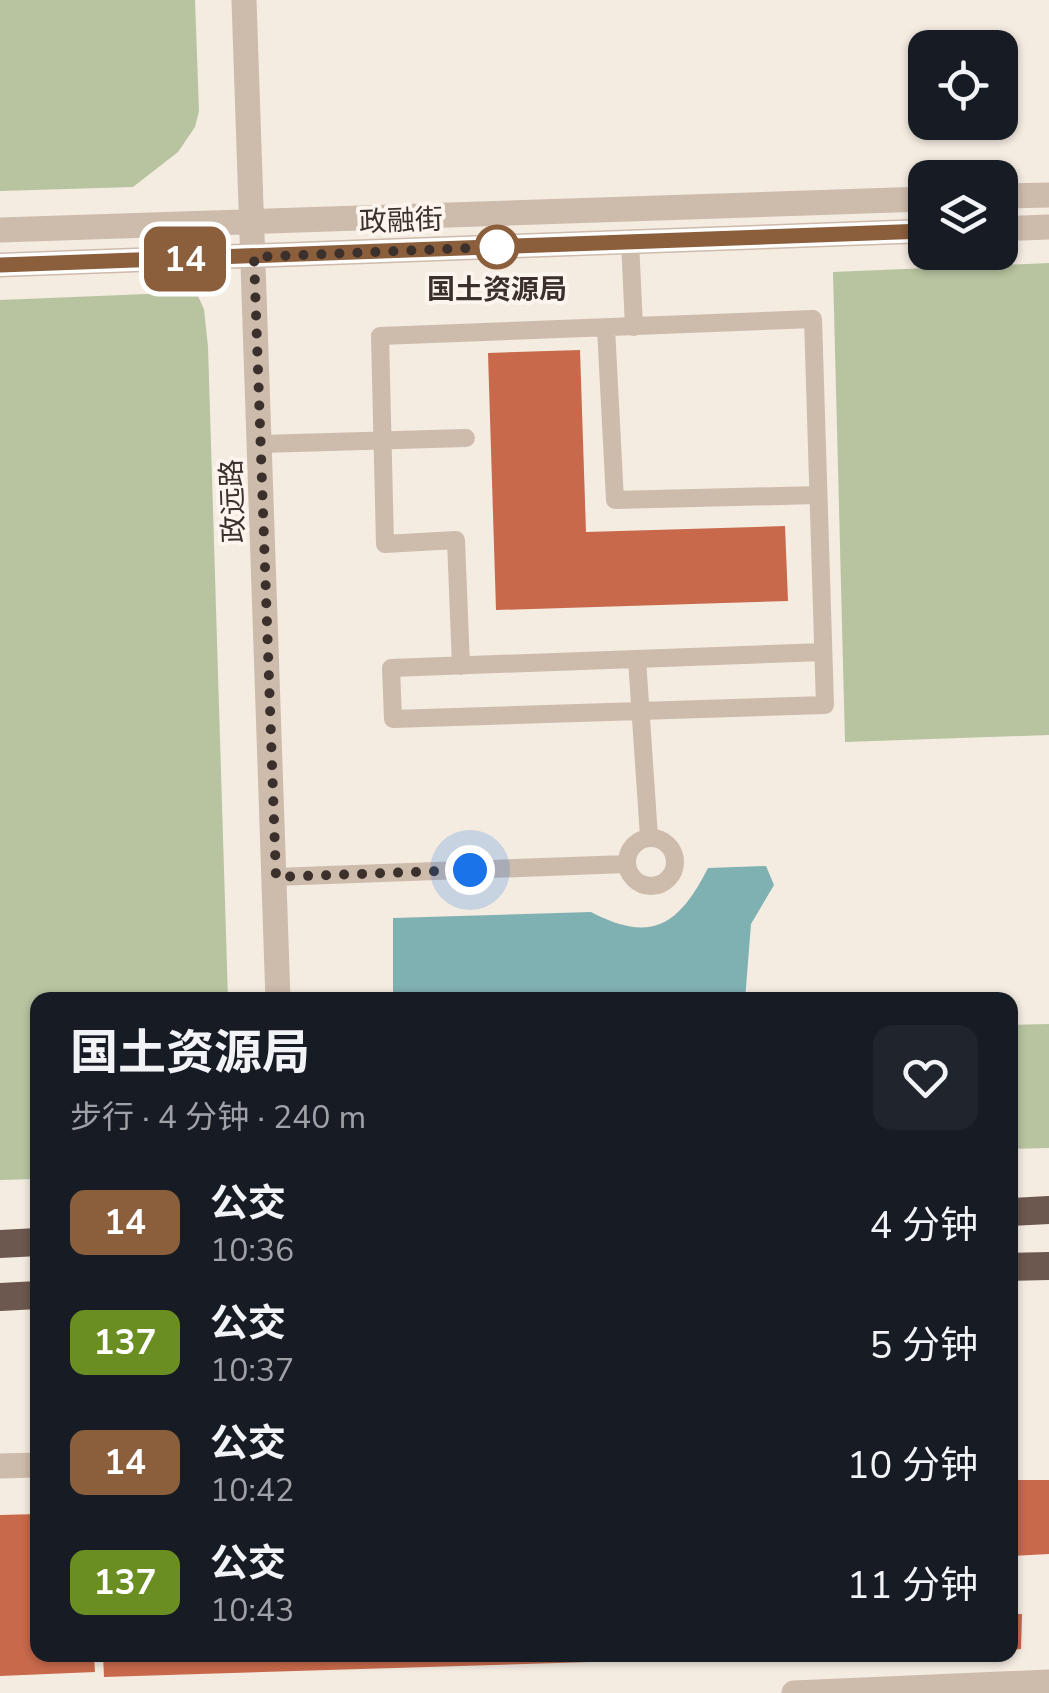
<!DOCTYPE html>
<html lang="zh">
<head>
<meta charset="utf-8">
<style>
	:root { --surface:#171b24; --page:#20242c; --text:#f1f3f6; --muted:#9ea1a6 }
	body { margin:0; font-family:"Nunito Sans","Noto Sans SC",sans-serif; background:var(--page); color:var(--text); height:100vh; display:flex; flex-direction:column; font-size:38px; white-space:nowrap }
	* { box-sizing:border-box; margin:0 }
	p { font-size:32px; color:var(--muted) }
	.icon { flex:none; width:55px; height:55px; fill:none; stroke:currentColor; stroke-width:2; stroke-linecap:round; stroke-linejoin:round }
	.map { position:relative; flex:1; overflow:hidden }
	.side { position:absolute; left:30px; top:992px; width:988px; height:670px; display:flex; flex-direction:column; background:var(--surface); border-radius:20px; box-shadow:0 2px 8px #0004 }
	.side>* { flex:none }
	.badge { padding:0 20px; border-radius:15px; font-size:35px; line-height:65px }
	.controls { position:absolute; left:908px; top:30px; display:grid; gap:20px }
	.controls a { display:grid; place-items:center; width:110px; height:110px; border-radius:20px; background:var(--surface); box-shadow:0 2px 8px #0004; font-size:50px }
	.you { position:absolute; width:50px; height:50px; margin:-25px; border:8px solid #fff; border-radius:50%; background:#1a73e8; box-shadow:0 0 0 15px #1a73e833 }
	.map>.badge { position:absolute; translate:-50% -50%; box-shadow:0 0 0 5px #fff }
	.round { display:grid; place-items:center; flex:none; width:105px; height:105px; border-radius:20px; background:var(--page) }
	.overview { display:flex; align-items:center; justify-content:space-between; height:170px; padding:0 40px }
	h1 { font-size:48px; font-weight:700; line-height:75px }
	ul { padding:0; list-style:none }
	li { display:flex; align-items:center; gap:30px; height:120px; padding:0 40px }
	li div { flex:1 }
	li b { display:block; font-size:38px }
	li em { font-style:normal }
	li .badge { min-width:110px; font-weight:700; text-align:center }
	.map>svg:first-child { display:block }
	.green { fill:#b8c4a0 }
	.water { fill:#7fb0b2 }
	.building { fill:#c8694b }
	.lines { fill:none; stroke-linecap:round; stroke-linejoin:round }
	.service { stroke:#cdbbac; stroke-width:18 }
	.minor { stroke:#cdbbac; stroke-width:25 }
	.tertiary { stroke:#cdbbac; stroke-width:25 }
	.trunk { stroke:#6c584f; stroke-width:28 }
	.line-casing { stroke:#fff; stroke-width:22 }
	.line { stroke:#8b5e3c; stroke-width:15 }
	.walk { stroke:#3b302b; stroke-width:10; stroke-dasharray:0 18 }
	.stop-dot { fill:#fff; stroke:#8b5e3c; stroke-width:5 }
	.labels { text-anchor:middle; dominant-baseline:central; stroke-width:8; stroke-linejoin:round; paint-order:stroke }
	.street-label { font-size:28px; fill:#3b302b; stroke:#fbf5ee }
	.stop-label { font-size:28px; font-weight:bold; fill:#3b302b; stroke:#fbf5ee }
</style>
</head>
<body>
<div class="map">
<svg width="1049" height="1693" viewBox="0 0 1049 1693">
	<rect width="100%" height="100%" fill="#f4ebe1"/>
	<path class="green" d="M0,0H195L199,111L195,127L178,152L133,187L0,191Z
		M1049,263V735L845,742L833,272Z
		M196,292L204,309L208,347L228,1000H38L37,1179L0,1180V300Z
		M1049,1024V1148L1010,1149V1025Z"/>
	<path class="water" d="M766,866L774,885L751,924L745,1000H393V918L591,912C652,944 679,925 708,868Z"/>
	<path class="building" d="M580,350L586,532L785,526L788,601L496,610L488,353Z
		M1010,1480H1049V1554L1010,1556Z
		M38,1514V1655H94L95,1672L0,1676V1515Z
		M1010,1614H1022L1021,1649L1010,1650Z
		M103,1655H720V1658L104,1677Z"/>
	<g class="lines">
		<path class="service" d="M630,241L634,327
			M606,328L615,500L818,495
			M261,444L466,438
			M637,659L649,837
			M461,666L456,540L385,544L380,336L813,319L825,705L393,719L391,668C535,663 679,658 823,652
			M627 862a24 24 0 1 1 48 0a24 24 0 1 1-48 0Z
			M275,877L626,864"/>
		<path class="minor" d="M0,1466L38,1465
			M794,1693L1049,1682"/>
		<path class="tertiary" d="M244,0L278,1000
			M1000,196L1049,195
			M1000,229L1049,227
			M0,230L925,199
			M0,265L925,231"/>
		<path class="trunk" d="M1010,1212L1049,1210
			M0,1244L38,1242
			M1010,1267L1049,1266
			M0,1297L38,1295"/>
	</g>
	<g class="lines">
		<g class="line-casing">
			<path id="line" d="M0,265L925,231"/>
		</g>
		<use href="#line" class="line"/>
		<path class="walk" d="M470,870L276,877L254,257L497,247"/>
	</g>
	<circle class="stop-dot" cx="497" cy="247" r="20"/>
	<g class="labels">
		<g class="street-label">
			<text transform="translate(401 221) rotate(-2)">政融街</text>
			<text transform="translate(233 501) rotate(-92)">政远路</text>
		</g>
		<g class="stop-label">
			<text x="497" y="290">国土资源局</text>
		</g>
	</g>
</svg>
<div class="controls">
<a><svg class="icon" aria-label="locate" viewBox="0 0 24 24"><circle cx="12" cy="12" r="6"/><path d="M12 2v4M12 18v4M2 12h4M18 12h4"/></svg></a>
<a><svg class="icon" aria-label="layers" viewBox="0 0 24 24"><path d="M12 4l9 5-9 5-9-5zM3 14l9 5 9-5"/></svg></a>
</div>
<div class="you" style="left:470px;top:870px"></div>
<b class="badge" style="left:185px;top:259px;background:#8b5e3c;color:#fff">14</b>
<section class="side">
<div class="overview"><div><h1>国土资源局</h1><p>步行 · 4 分钟 · 240 m</p></div><a class="round"><svg class="icon" aria-label="heart" viewBox="0 0 24 24"><path d="M12 20l-8-8c-3-5 5-10 8-4 3-6 11-1 8 4z"/></svg></a></div>
<ul>
<li><span class="badge" style="background:#8b5e3c;color:#fff">14</span><div><b>公交</b><p>10:36</p></div><em>4 分钟</em></li>
<li><span class="badge" style="background:#6b8e23;color:#fff">137</span><div><b>公交</b><p>10:37</p></div><em>5 分钟</em></li>
<li><span class="badge" style="background:#8b5e3c;color:#fff">14</span><div><b>公交</b><p>10:42</p></div><em>10 分钟</em></li>
<li><span class="badge" style="background:#6b8e23;color:#fff">137</span><div><b>公交</b><p>10:43</p></div><em>11 分钟</em></li>
</ul>
</section>
</div>
</body>
</html>
